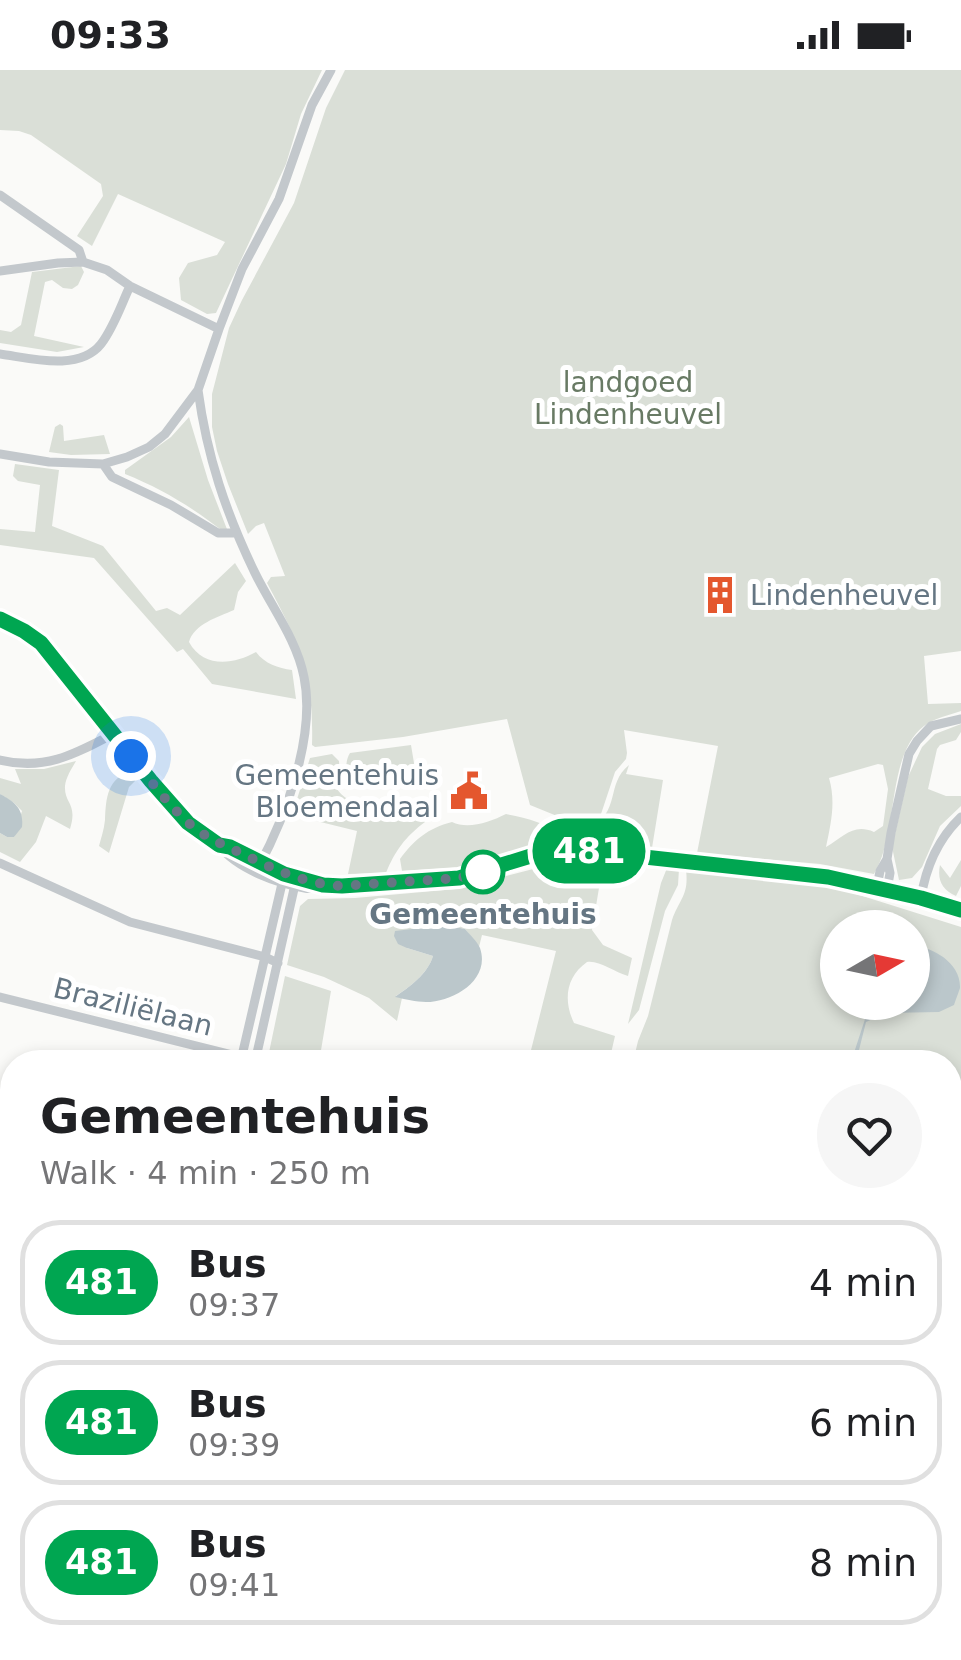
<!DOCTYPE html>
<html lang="en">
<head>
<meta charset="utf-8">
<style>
	:root { --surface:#fff; --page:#f6f6f6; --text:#202124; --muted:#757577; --line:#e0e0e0 }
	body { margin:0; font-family:"DejaVu Sans",sans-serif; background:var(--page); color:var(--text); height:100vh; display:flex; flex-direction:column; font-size:38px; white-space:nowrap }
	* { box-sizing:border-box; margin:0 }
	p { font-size:32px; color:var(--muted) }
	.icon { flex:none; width:55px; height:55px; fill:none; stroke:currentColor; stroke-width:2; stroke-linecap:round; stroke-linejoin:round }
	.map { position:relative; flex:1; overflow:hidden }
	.details { position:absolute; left:0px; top:980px; width:962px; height:610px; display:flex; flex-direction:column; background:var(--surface); border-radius:40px 40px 0 0; box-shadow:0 5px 15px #0003 }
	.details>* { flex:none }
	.badge { padding:0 20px; border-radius:32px; font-size:35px; line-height:65px }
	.needle { width:65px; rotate:81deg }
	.controls { position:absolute; left:820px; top:840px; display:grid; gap:20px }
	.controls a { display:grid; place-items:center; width:110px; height:110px; border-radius:50%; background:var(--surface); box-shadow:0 5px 15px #0003; font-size:50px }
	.you { position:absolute; width:50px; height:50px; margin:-25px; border:8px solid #fff; border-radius:50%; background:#1a73e8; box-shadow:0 0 0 15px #1a73e833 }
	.map>.badge { position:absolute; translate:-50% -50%; box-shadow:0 0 0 5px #fff }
	.round { display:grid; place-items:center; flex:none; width:105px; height:105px; border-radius:52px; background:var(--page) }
	.head { display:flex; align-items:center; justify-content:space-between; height:170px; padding:0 40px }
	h1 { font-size:48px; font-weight:700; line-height:75px }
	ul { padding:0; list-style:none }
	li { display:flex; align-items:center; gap:30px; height:125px; margin:0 20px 15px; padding:0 20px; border:5px solid var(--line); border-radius:40px }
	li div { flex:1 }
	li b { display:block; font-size:38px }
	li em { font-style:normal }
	li .badge { min-width:110px; font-weight:700; text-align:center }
	.status { display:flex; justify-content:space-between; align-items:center; height:70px; padding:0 50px; background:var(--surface); direction:ltr }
	.status svg { height:28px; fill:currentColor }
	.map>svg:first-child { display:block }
	.green { fill:#dadfd7; fill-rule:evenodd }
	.water { fill:#bbc7cb }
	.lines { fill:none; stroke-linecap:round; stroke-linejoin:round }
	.stream { stroke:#bbc7cb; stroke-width:4 }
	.primary-casing { stroke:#b5babe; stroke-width:19 }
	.minor { stroke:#c3c8cc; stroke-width:9 }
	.tertiary { stroke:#c3c8cc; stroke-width:10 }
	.primary { stroke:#fff; stroke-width:14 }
	.line-casing { stroke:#fff; stroke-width:22 }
	.line { stroke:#00a651; stroke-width:15 }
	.walk { stroke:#657683; stroke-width:10; stroke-dasharray:0 18 }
	.stop-dot { fill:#fff; stroke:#00a651; stroke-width:5 }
	.labels { text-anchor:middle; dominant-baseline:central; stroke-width:10; stroke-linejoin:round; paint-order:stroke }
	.park-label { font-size:28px; fill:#687a64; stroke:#fff }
	.poi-label { font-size:28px; fill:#657683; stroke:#fff; text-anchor:start }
	.stop-label { font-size:28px; font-weight:bold; fill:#657683; stroke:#fff }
	.street-label { font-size:28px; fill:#657683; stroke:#fff }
</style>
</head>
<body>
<div class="status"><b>09:33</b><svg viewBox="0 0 49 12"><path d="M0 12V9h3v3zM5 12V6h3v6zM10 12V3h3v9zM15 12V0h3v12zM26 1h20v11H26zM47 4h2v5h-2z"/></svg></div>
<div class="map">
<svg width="961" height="1590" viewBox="0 0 961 1590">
	<rect width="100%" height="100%" fill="#fafaf8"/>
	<path class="green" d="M0,0H322L301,44L286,94L216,243L207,244L181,230L179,208L188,193L217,185L225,172L118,124L92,176L77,166L103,126L101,114L31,65L19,61L0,60Z
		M345,0H961V581L924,586L928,634L961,633V641C949,645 935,648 924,656C886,685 899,763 874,804L820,794L697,783L718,676L624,660L627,683L626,689L615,702L601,744L576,758L557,746L530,735L507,649L403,667L315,677L312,675C314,603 300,575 267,513L271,507L285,506L264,453L256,456L248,464L228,414L217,381L212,357V324L229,258L242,230L294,133L326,38ZM878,694L883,695L888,719L883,756L874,762C853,753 844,767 826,777C831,753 836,732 829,708Z
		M81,196L84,202L78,215L72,219L63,218L52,210L45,212L34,266L84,277L57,282L0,273V260L11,262L21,255L32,202Z
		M189,347L208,410L230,467C198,441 165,420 125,404V400L171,367Z
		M60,354L63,356L64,371L104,365L110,384L71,385L49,382L55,357Z
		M15,394L59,400L52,456L103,476L156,541L167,538L180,545L235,493L246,511L238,522L234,540C218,547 194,554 189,572C203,598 233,595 256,582C265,594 278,598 292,600L296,629L212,614L183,579L177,582L94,488L0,475V459L35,462L40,415L18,411L13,406Z
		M961,654V662L956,670L940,675L937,679L928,719L946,726H961V736L940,756L922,797L912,808L899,810L892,777L908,707L922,677L935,664Z
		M411,675L415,699L361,708V715C346,712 343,694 350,683Z
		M332,684L339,691L340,707L332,710C339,726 350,734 368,733L374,741L420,730L425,752C405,767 395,781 386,803L348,804L357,761L292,745L310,688Z
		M76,691C72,698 66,707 65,716C64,734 78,733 70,759L46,746L36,772L20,792L0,782V763L7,767H14L22,741L14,733L0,724V708L21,714L15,699H44Z
		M629,695L626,704L663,710L652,778L591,771L587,763L588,759C622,742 605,714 629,695Z
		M132,701L136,706L135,711L129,717L109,783L99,776C101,768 104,760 105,750C106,728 107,708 132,701Z
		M506,744C527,748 547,753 565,767L466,797L402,801L400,789C414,770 428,758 452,752C468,760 490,752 506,744Z
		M568,790L600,791L599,818L592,860L603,875L632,888L628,906C614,902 599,890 587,892C566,907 563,930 574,953L615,966L609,992H528L556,881L482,865L479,877L465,859L446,855L407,878L433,886C428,903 411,916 396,926L402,928L397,951L369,928L324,907L287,895L300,836L308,829L355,828L456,819Z
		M961,790V816L956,826C942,820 937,810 940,795L950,808Z
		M667,798L679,799L678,815L665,841L639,940L628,954L661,813Z
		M686,800L837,818L961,857V1078L950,1105L958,1132L950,1138V992H633L638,971L648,946L672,850C680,828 689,825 686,800ZM838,858H912V932H838Z
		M285,906L331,921L319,992H267Z
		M950,1203L961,1206V1390L950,1438Z
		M0,1236L12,1238V1298H9L3,1349H0Z
		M0,1558L12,1568V1578H27L49,1590H0Z
		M79,1578H149L169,1590H101Z
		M282,1578H390L387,1590H296Z
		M394,1578H472L470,1590H391Z
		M478,1578H920L917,1590H475Z"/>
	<path class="water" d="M0,724C15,732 24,739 22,757L14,767H7L0,763Z
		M446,855L465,859C470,865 477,871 480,878C491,910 453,932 426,932C416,932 405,929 395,927C409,917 428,904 433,886L407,878L398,874L394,866L395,861Z
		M913,876C933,877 961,893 960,918C959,921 955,932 954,935L939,942L886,943L866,952L856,992H851L867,943L878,933L912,932Z"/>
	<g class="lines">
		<path class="stream" d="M716,1578L780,1590"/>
		<g class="primary-casing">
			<path id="primary" d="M0,1457L12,1462
				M0,1490L12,1496
				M162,1578L181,1590
				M217,1578L234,1590"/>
		</g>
		<path class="minor" d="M0,125L79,180L83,192
			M0,201L58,193L83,192L107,200L130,216L219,259
			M0,284C30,288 79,302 101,274C114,257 121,235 130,216
			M198,320C207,387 226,443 255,503C271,536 297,570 304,607C316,666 286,746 258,798
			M0,384L49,392L103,394L127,387L149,377L165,364L198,320L219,259L242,199L279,129L312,35L331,0
			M103,394L112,407L171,435L218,463H236
			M0,690C45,701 75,684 113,664
			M0,793L130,852L265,887L278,893
			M877,817L880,801L887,789
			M887,820L890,803L887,789L891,763L909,684L917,671L931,656L961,649
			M921,828C926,796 938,769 961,747
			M0,927L256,991
			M241,990L284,805
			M255,992L296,810
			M0,1049L12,1048
			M0,1156L12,1157
			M0,1428L12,1430
			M0,1531L12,1540
			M70,1578L92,1590"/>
		<path class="tertiary" d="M0,549L24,561L41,573L148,708L189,753L219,775L229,777L260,794L322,815
			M219,775C238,799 278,813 307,818L459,808C501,800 536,781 580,780L828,807L921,828L961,840
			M950,1483L961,1435
			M950,1520L961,1472
			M925,1590L928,1578
			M934,1590L937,1578"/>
		<use href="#primary" class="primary"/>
	</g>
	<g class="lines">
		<g class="line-casing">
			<path id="line" d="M0,549L24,561L41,573L151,711L188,753L219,775L230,777L284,804L323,815L342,816L459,808L534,785L580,780L828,807L921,828L961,840"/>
		</g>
		<use href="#line" class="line"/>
		<path class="walk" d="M131,686C150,710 169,736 192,756C206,767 217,772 232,779C268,796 301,814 342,816L459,808L483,802"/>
	</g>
	<defs>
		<g id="building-bare" transform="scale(3)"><path d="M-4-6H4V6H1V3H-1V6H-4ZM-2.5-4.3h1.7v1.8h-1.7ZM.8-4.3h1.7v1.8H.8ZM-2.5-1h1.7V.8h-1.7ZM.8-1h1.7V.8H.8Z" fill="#e4572e" stroke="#fff" stroke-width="2.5" paint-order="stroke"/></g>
		<g id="civic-bare" transform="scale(3)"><path d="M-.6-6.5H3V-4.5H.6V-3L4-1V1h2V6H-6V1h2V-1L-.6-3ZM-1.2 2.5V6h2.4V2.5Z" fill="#e4572e" stroke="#fff" stroke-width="2.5" paint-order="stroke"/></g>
	</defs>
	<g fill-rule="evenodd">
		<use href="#building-bare" x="720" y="525"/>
		<use href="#civic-bare" x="469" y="721"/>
	</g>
	<circle class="stop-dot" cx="483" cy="802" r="20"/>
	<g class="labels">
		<g class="park-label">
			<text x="628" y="312">landgoed<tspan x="628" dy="32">Lindenheuvel</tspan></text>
		</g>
		<g class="poi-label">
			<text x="750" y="525">Lindenheuvel</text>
			<text x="439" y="705" text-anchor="end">Gemeentehuis<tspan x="439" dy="32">Bloemendaal</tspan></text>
		</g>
		<g class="stop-label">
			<text x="483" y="844">Gemeentehuis</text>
		</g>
		<g class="street-label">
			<text transform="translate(133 937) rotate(14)">Braziliëlaan</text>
		</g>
	</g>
</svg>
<div class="controls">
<a><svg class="needle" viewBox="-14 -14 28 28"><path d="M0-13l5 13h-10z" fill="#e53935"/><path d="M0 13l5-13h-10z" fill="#757577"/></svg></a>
</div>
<div class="you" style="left:131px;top:686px"></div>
<b class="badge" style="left:589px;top:781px;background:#00a651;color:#fff">481</b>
<section class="details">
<div class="head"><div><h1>Gemeentehuis</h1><p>Walk · 4 min · 250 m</p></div><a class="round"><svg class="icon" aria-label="heart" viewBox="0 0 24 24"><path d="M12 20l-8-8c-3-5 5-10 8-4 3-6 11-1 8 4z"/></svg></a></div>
<ul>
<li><span class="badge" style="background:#00a651;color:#fff">481</span><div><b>Bus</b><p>09:37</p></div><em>4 min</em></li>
<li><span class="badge" style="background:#00a651;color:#fff">481</span><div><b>Bus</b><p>09:39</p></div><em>6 min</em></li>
<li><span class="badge" style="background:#00a651;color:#fff">481</span><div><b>Bus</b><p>09:41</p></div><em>8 min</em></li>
</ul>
</section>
</div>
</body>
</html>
